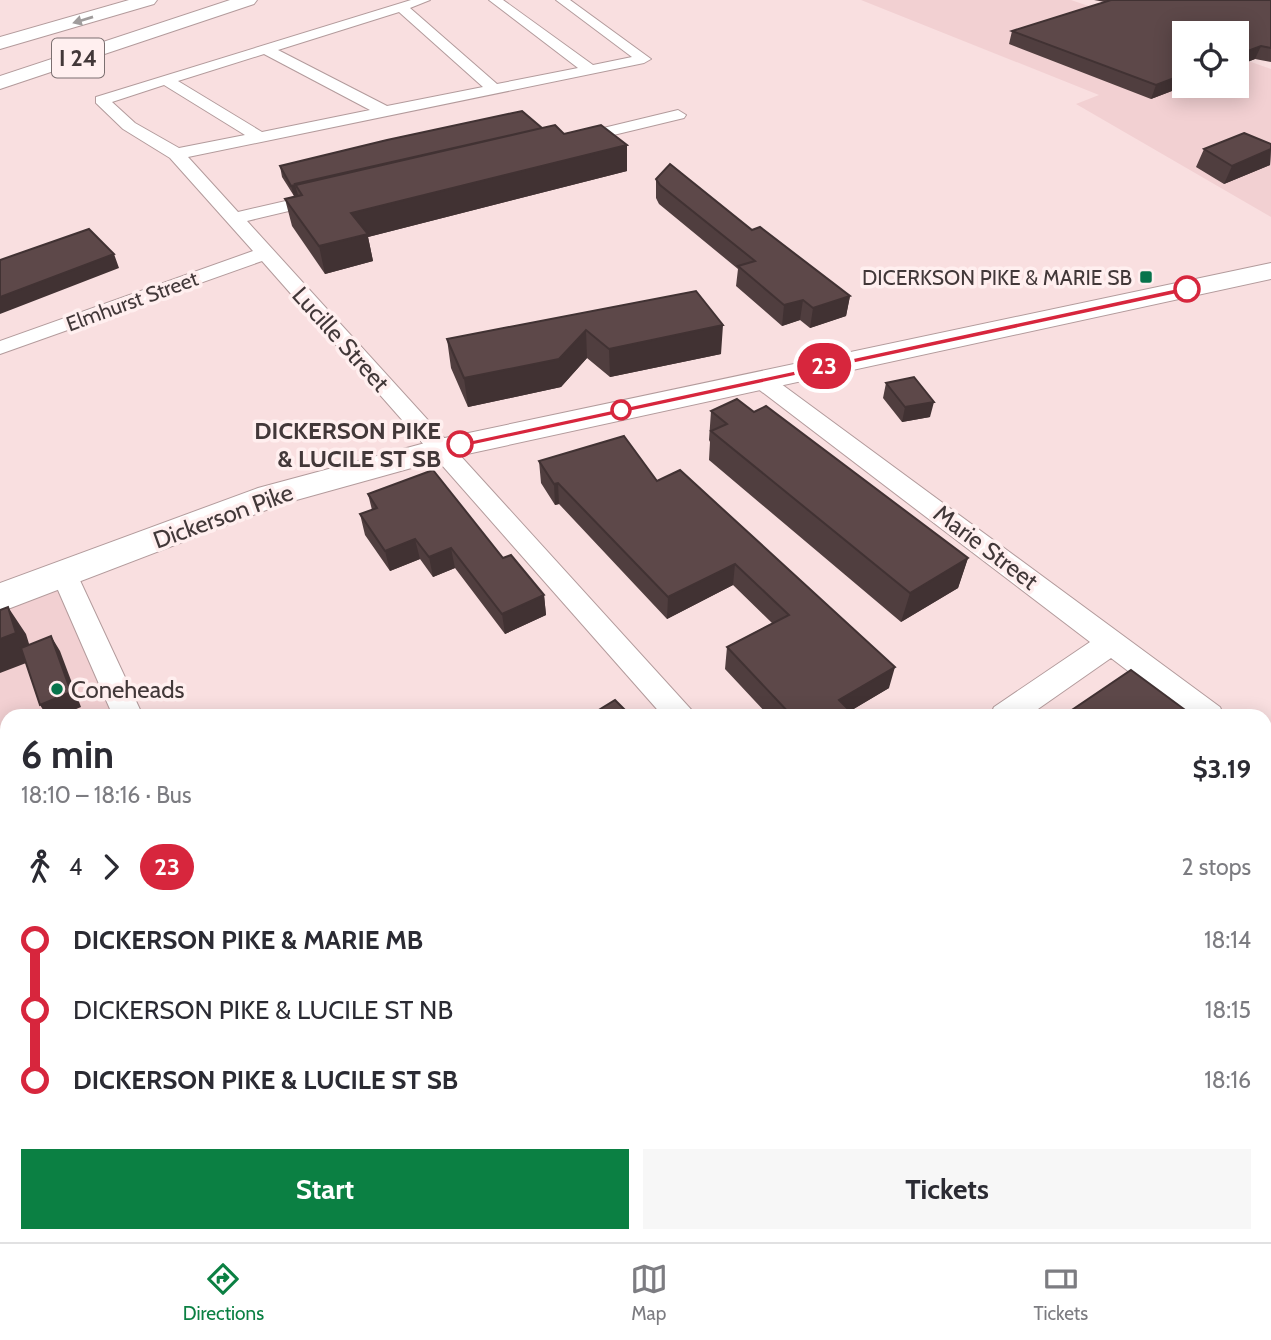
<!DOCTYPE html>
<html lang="en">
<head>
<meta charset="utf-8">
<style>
	:root { --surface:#fff; --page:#f7f7f7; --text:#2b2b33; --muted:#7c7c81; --line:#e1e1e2; --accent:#0b8043 }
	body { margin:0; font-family:Cabin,sans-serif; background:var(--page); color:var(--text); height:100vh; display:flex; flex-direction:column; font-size:26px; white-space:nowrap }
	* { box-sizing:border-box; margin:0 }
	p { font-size:23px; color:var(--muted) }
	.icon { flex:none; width:38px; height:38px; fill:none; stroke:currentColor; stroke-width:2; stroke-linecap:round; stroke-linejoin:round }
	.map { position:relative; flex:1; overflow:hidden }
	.side { position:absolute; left:0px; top:709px; width:1272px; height:534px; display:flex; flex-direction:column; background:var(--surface); border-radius:21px 21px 0 0; box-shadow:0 4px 18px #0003 }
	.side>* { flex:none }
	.badge { padding:0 14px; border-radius:23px; font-size:24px; line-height:46px }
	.buttons { position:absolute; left:1172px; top:21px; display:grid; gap:14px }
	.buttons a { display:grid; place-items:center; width:77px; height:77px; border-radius:0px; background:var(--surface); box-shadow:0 4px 18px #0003; font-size:35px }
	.map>.badge { position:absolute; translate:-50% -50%; box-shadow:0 0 0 4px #fff }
	.legs { display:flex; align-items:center; gap:10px; height:77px; padding:0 21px; font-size:23px }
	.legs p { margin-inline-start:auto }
	.headline { display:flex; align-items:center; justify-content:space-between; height:119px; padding:0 21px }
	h1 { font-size:38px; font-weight:800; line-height:52px }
	.action { display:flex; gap:14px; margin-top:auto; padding:14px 21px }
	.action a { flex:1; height:80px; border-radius:0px; background:var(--accent); color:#fff; font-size:28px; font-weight:800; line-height:80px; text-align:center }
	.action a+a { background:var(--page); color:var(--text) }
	ul { padding:0 21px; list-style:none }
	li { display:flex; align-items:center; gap:24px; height:70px; font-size:26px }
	li i { display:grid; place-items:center; width:10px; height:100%; margin:0 9px; background:currentColor }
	li i::after { content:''; width:18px; height:18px; margin:-9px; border:5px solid; border-radius:50%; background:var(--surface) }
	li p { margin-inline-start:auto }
	li:first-child i { background:linear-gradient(#0000 50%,currentColor 0) }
	li:last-child i { background:linear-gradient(currentColor 50%,#0000 0) }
	.menu { display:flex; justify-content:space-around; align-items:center; height:98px; border-top:2px solid var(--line); background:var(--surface); font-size:19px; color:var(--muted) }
	.menu a { display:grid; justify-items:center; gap:4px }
	.menu .active { color:var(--accent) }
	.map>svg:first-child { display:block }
	.built { fill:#f2d0d2 }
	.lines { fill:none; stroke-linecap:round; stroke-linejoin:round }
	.street-casing { stroke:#b39b9c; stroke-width:2 }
	.primary-casing { stroke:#b39b9c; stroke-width:2 }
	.highway-casing { stroke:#b39b9c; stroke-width:2 }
	.street { fill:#fff; fill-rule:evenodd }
	.primary { fill:#fff; fill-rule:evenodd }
	.highway { fill:#fff; fill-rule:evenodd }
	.wall { fill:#503e3f }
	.shaded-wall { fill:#413233 }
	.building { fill:#5d4849; stroke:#413233; stroke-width:2 }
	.oneway { fill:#a09c9c }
	.line-1 { fill:#d7263d; stroke:#fff; stroke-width:2 }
	.poi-dot { fill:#07734b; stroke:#ffefef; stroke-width:2.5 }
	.stop-1-dot { fill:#fff; stroke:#d7263d; stroke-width:3.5 }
	.labels { text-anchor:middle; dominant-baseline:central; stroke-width:7; stroke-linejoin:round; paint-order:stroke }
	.far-poi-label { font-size:21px; fill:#423839; stroke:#ffefef; text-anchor:end }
	.far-street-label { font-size:21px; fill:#423839; stroke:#ffefef }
	.shield { fill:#ffefef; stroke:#7b6f70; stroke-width:2 }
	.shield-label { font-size:23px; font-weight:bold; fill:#423839 }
	.street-label { font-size:24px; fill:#423839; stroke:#ffefef }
	.stop-label { font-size:24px; font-weight:bold; fill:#423839; stroke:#ffefef; text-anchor:end }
	.poi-label { font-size:24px; fill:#423839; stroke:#ffefef; text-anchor:start }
</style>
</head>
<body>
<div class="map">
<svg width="1271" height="1242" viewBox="0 0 1271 1242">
	<rect width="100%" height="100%" fill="#f9dfe0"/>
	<path class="built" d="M861,0H1071L1185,39V86H1237V57L1271,69V217L1076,104L1099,95Z
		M64,574L128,716H7V826L0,830V598Z
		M7,1150V1236H335L338,1242H0V1154Z"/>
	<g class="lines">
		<g class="street-casing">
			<path id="street" d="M411,0H430L410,8L497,84L578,68L489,0H503L593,65L632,57L556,0H570L651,59L644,63L188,157L238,212L325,192L331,193L334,197L331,201L247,221L697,716H663L262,261L0,354V341L253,251L170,158L123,129L96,103V97ZM399,12L483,87L387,106L278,50ZM264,54L370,110L262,132L178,81ZM164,85L245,135L179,148L135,123L112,102Z
				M678,110L686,115L684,118L572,145L564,140L566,137Z
				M761,373L769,375L1220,707L1224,716H1187L1111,658L1028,716H990L994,707L1090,642L753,385L750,380Z
				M64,564L73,567L77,574L143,716H113L51,574L55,567Z
				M1265,745L1271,747V775L1265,773Z
				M7,1105V1146L0,1149V1108Z
				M340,1236H383L386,1242H342Z
				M1133,1236H1179L1182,1242H1135Z"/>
		</g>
		<g class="primary-casing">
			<path id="primary" d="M1271,263V279L444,459L282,504L0,612V583L258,488L440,439Z"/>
		</g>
		<g class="highway-casing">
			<path id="highway" d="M129,0H157L154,4L0,49V37Z
				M230,0H257L254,4L0,89V76Z"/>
		</g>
		<use href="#street" class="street"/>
		<use href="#primary" class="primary"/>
		<use href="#highway" class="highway"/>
	</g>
	<path class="wall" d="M1094,0H1271V62L1255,59L1151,99L1009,44L1012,31L1105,2Z
		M542,128L564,134L627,145V171L368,237L373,261L325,274L292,226L285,199L294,196L282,177L280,166Z
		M1271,144L1270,165L1224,184L1196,167L1204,149Z
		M656,179L752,230L850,296L846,316L810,328L800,320L782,326L736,286L738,269L659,204L656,198Z
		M696,291L721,354L610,377L587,358L561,387L468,407L451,368L447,339Z
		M886,383L930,417L902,422L883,398Z
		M711,411L754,412L968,558L958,588L901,622L709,460L710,442L709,440Z
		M539,461L657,481L889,688L850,711L853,716H769L725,669L727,647L772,623L733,585L667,619L559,504L555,505L541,483Z
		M368,494L503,558L544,595L546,615L505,634L455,568L433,577L420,559L390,571L365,535L360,514L372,510Z"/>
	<path class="shaded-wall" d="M1261,46L1255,59L1237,66V55Z
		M1185,74V86L1151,99L1156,85Z
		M627,145V171L368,237L373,261L325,274L319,246L351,213Z
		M1271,149L1270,165L1224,184L1232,166Z
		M295,185L298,195L294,196L291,186Z
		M114,254L119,268L0,314V297Z
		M850,296L846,316L810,328L813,308Z
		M803,300L800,320L782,326L784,305Z
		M723,325L721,354L610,377L609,349Z
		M586,330L587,358L561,387L468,407L464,378Z
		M934,402L930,417L902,422L905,407Z
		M558,483L559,504L555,505L554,484Z
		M415,539L420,559L390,571L385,551Z
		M451,548L455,568L433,577L429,557Z
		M968,558L958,588L901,622L910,593Z
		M735,564L733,585L667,619L668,597Z
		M544,595L546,615L505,634L502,614Z
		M8,607L26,634L34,660L0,673V639Z
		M51,636L60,651L81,707L60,716H47L40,705Z
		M895,667L889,688L842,716L839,700Z
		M7,1006V1025L0,1029V1010Z"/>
	<path class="building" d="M1111,0H1271V48L1261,46L1237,55V33H1185V74L1156,85L1012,31Z
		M522,111L542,128L291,186L280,166L387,140Z
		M555,125L564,134L601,125L627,145L351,213L368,234L319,246L285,199L302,195L295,184Z
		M1244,133L1271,144V149L1232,166L1204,149Z
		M670,164L752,230L760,227L850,296L813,308L803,300L784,305L738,266L755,261L660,185L656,179Z
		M89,229L114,254L0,297V260Z
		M696,291L723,325L609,349L586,330L559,359L464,378L447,339Z
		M914,377L934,402L905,407L886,383Z
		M737,399L754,412L766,406L968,558L910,593L711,431L727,424L711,411Z
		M624,436L657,481L680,470L895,667L839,700L853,714L851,716H792L727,647L789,615L735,564L668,597L558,483L554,484L539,461Z
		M433,470L503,558L511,555L544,595L502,614L451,548L429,557L415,539L385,551L360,514L377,508L368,494Z
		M8,607L16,633L0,639V610Z
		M51,636L71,692L40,705L21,648Z
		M1131,670L1192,715L1191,716H1063Z
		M615,700L631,716H589Z
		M1265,772L1271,776V909L1265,915Z
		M7,842V872L0,854V845Z
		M7,950V1006L0,1010V954Z"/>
	<defs><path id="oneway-solid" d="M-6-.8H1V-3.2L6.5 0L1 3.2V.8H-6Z" transform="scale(1.75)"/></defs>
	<use class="oneway" href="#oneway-solid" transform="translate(83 20) rotate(163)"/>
	<path class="line-1" d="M1187,286L1191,291L460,448L454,444Z"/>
	<g class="poi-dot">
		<rect x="1139" y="270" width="14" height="14" rx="3.5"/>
		<circle cx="57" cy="689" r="7"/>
	</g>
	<g class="stop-1-dot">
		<circle cx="1187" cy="289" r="12"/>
		<circle cx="621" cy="410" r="9"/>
		<circle cx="460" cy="444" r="12"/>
	</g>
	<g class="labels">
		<g class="far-poi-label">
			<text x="1132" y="277">DICERKSON PIKE &amp; MARIE SB</text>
		</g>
		<g class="far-street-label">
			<text transform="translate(132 301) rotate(-20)">Elmhurst Street</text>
		</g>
		<rect class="shield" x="52" y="38.5" width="52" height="39" rx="5"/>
		<g class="shield-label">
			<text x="78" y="58">I 24</text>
		</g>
		<g class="street-label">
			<text transform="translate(341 339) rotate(48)">Lucille Street</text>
			<text transform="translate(223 516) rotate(-20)">Dickerson Pike</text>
			<text transform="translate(986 547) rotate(37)">Marie Street</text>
		</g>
		<g class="stop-label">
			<text x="441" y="430">DICKERSON PIKE<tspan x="441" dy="28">&amp; LUCILE ST SB</tspan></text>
		</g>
		<g class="poi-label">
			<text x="71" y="689">Coneheads</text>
		</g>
	</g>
</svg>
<div class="buttons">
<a><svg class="icon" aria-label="locate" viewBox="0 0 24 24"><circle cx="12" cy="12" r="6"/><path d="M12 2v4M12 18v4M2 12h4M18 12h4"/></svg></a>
</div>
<b class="badge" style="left:824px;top:366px;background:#d7263d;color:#fff">23</b>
<section class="side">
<div class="headline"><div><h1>6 min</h1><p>18:10 – 18:16 · Bus</p></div><b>$3.19</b></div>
<div class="legs"><svg class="icon" aria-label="walk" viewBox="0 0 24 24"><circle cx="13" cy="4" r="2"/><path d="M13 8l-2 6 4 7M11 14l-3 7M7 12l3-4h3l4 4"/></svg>4<svg class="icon" aria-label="forward" viewBox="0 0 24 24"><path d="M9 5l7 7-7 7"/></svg><b class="badge" style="background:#d7263d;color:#fff">23</b><p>2 stops</p></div>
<ul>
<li><i style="color:#d7263d"></i><b>DICKERSON PIKE &amp; MARIE MB</b><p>18:14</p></li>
<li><i style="color:#d7263d"></i><span>DICKERSON PIKE &amp; LUCILE ST NB</span><p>18:15</p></li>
<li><i style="color:#d7263d"></i><b>DICKERSON PIKE &amp; LUCILE ST SB</b><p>18:16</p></li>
</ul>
<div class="action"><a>Start</a><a>Tickets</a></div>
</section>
</div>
<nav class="menu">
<a class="active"><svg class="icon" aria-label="directions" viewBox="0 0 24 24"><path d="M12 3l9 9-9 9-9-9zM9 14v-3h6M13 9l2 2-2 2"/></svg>Directions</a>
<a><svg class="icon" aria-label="map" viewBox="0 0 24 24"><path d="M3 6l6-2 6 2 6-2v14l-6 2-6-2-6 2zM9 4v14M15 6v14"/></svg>Map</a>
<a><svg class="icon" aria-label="tickets" viewBox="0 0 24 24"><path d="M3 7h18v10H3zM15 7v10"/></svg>Tickets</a>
</nav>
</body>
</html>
